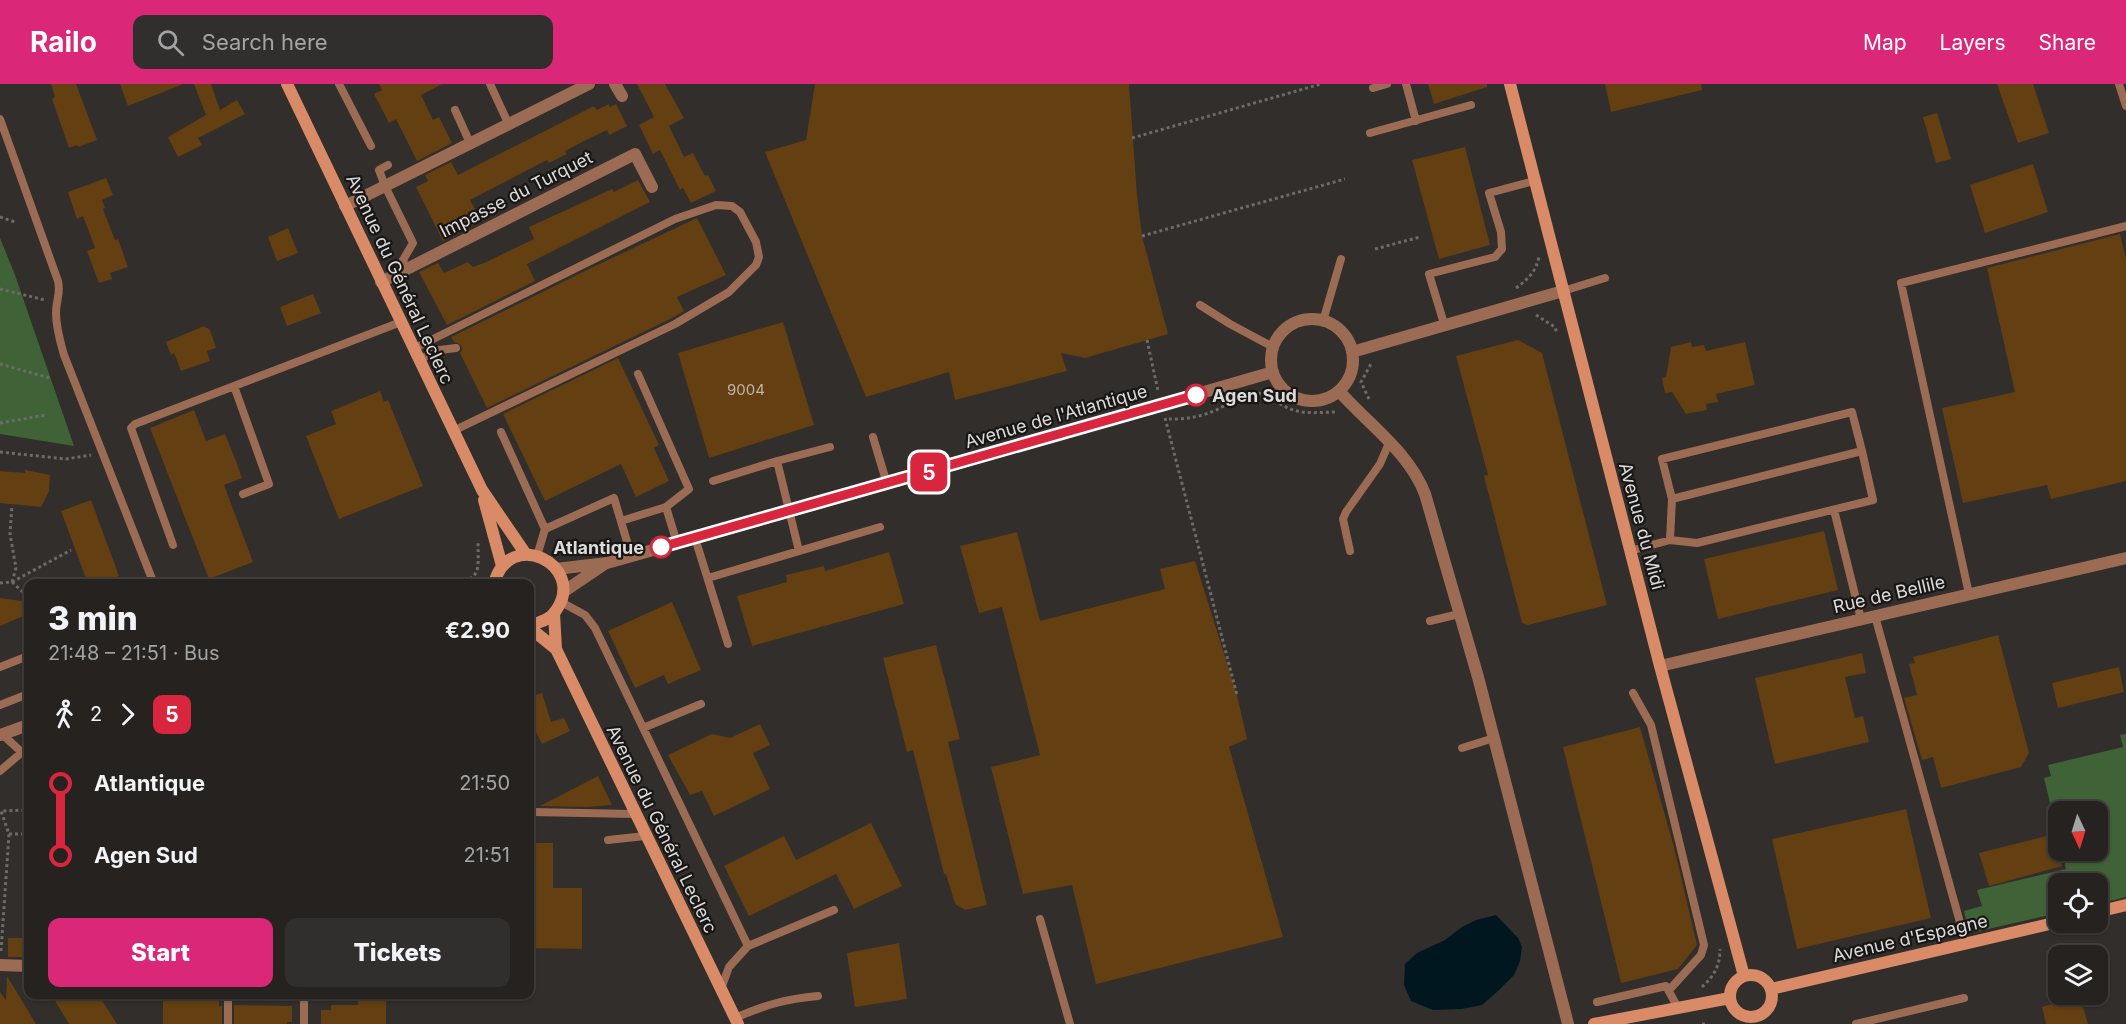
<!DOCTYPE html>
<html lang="en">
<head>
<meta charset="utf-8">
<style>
	:root { --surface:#252220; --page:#312f2d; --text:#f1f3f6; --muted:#a3a4a5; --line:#423f3e; --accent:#db2777 }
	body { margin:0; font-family:Inter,sans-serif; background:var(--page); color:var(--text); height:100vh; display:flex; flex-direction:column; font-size:22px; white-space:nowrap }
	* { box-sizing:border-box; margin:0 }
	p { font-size:20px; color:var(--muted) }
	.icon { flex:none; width:33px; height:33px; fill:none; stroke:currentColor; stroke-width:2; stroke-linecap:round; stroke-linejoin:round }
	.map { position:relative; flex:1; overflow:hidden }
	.side { position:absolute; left:24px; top:495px; width:510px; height:420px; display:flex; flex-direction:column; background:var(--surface); border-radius:12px; box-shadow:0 2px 4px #0004,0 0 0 2px var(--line) }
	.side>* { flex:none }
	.badge { padding:0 12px; border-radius:9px; font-size:21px; line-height:39px }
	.needle { width:39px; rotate:176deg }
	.controls { position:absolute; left:2048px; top:717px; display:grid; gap:12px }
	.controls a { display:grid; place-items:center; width:60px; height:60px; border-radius:12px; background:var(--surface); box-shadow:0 2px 4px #0004,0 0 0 2px var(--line); font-size:30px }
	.map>.badge { position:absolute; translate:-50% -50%; box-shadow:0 0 0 3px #fff }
	.legs { display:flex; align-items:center; gap:9px; height:66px; padding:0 24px; font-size:20px }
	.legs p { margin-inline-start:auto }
	.head { display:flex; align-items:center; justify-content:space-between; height:102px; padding:0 24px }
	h1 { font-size:33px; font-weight:800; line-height:45px }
	.cta { display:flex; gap:12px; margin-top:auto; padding:12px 24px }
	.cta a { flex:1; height:69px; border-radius:12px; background:var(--accent); color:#fff; font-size:24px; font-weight:800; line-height:69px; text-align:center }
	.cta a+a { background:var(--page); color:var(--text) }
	ul { padding:0 24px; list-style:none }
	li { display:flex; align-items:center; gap:21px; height:72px; font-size:22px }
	li i { display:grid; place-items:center; width:9px; height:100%; margin:0 8px; background:currentColor }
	li i::after { content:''; width:15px; height:15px; margin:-8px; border:4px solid; border-radius:50%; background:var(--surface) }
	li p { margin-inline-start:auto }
	li:first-child i { background:linear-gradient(#0000 50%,currentColor 0) }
	li:last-child i { background:linear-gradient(currentColor 50%,#0000 0) }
	header { display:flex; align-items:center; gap:36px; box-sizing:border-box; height:84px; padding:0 30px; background:var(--accent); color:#fff }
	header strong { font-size:28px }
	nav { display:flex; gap:33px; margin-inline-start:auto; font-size:21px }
	.search { width:420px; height:54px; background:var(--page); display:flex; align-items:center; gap:15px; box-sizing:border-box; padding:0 21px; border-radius:12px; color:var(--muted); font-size:22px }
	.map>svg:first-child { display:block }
	.green { fill:#406237 }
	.water { fill:#00171f }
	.building { fill:#633f11 }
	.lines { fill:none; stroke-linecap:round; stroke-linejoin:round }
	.path { stroke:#6d6b68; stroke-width:3; stroke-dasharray:3 3; stroke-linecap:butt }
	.lane { stroke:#9b6b54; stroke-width:8 }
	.street { stroke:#9b6b54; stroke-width:12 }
	.secondary { stroke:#d88b66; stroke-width:12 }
	.line-1-casing { stroke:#fff; stroke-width:14 }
	.line-1 { stroke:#d7263d; stroke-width:9 }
	.stop-1-dot { fill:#fff; stroke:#d7263d; stroke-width:3 }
	.labels { text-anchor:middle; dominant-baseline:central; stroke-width:4.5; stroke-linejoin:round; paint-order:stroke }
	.number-label { font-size:15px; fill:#bfb5a8 }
	.street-label { font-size:18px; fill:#dedcda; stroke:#181715 }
	.stop-label { font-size:18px; font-weight:bold; fill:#dedcda; stroke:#181715; text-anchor:start }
</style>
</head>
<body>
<header>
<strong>Railo</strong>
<div class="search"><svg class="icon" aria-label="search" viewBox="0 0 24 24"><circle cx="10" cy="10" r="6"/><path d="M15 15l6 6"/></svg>Search here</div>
<nav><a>Map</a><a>Layers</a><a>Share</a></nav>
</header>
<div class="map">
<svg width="2126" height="940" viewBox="0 0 2126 940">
	<rect width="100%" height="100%" fill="#312e2b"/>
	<path class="green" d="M0,154L15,191L74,362L0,350Z
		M2126,650V813L2097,820V800H2058V829L1975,848L1967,840L1964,827L1982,822L1977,806L2066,785L2062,767L2097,766V728H2058V751L2044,694L2051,692L2048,681L2123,663L2120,651Z"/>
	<path class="water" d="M1496,831L1518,854L1522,863L1520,877L1514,891L1498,907L1482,921L1461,925L1433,926L1411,917L1404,901L1405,880L1417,869L1445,856L1462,843L1476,836Z"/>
	<path class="building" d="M51,0H76L97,56L78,63L77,61L69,64L52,15L55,13Z
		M120,0H181V1L128,22Z
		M194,0H211L220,26L237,16L245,30L198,54L202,61L178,73L168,53L206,31Z
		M379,0H442L421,11L433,36L439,33L452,59L417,77L396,35L389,39L374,10L382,6Z
		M637,0H665L684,34L669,42L684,73L693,69L705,92L708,91L716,107L691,119L683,104L680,106L660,66L653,70L639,41L654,33Z
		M815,0H1129L1137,111L1142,152L1168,250L1085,274L1061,269L1067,287L955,316L949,288L866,313L765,68L806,56Z
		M1428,0H1487V3L1434,20Z
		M1605,0H1701L1702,6L1611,28Z
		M1997,0H2033L2049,49L2018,59Z
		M609,20L610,23L616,20L627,42L609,51L607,46L586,56L565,67L567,70L549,79L547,76L470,116L481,137L443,157L416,103L428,97L425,91L451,78L458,91L594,22L597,26Z
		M1937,29L1951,75L1936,79L1923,33Z
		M1465,63L1490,161L1439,175L1412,76Z
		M2033,80L2048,128L1985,149L1970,101Z
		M106,94L113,111L102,116L105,124L103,125L115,156L118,155L128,183L110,189L112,195L99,199L87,167L95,164L83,132L77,135L68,108Z
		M638,96L650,118L527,180L535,197L447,241L419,188L438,179L444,189L468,178L473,183L484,179L534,155L529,143L612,105L614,108Z
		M697,134L726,191L677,213L684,227L672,234L487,324L460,269L462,266L461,261L454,258L451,253L589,185Z
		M288,144L298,169L277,177L268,153Z
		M2120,150L2126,175V397L2051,415L2047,401L1963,419L1942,324L2015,308L1987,184Z
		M313,210L321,229L287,242L280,223Z
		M783,238L814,341L709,374L678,269Z
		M204,242L210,246L216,264L207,267L210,277L181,287L174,269L171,271L166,258Z
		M1518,256L1542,269L1607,521L1528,541L1522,539L1484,392L1488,391L1456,272Z
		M1691,258L1692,263L1704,261L1706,267L1745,258L1755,301L1716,310L1718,318L1706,320L1707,326L1686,330L1672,308L1665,309L1662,294L1666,293L1671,263Z
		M618,274L659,361L654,364L669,397L636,413L621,380L545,417L503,330Z
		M380,307L384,318L388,316L423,402L339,435L306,352L336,340L331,327Z
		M194,326L206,357L225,350L236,377L242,394L224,401L253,478L209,495L150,344Z
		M25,386L50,391L49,407L41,423L0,419V387L25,389Z
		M91,416L119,492L99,500H88L61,427Z
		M1824,447L1838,506L1718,535L1704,475Z
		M1017,448L1040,537L1165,505L1160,485L1195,477L1237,611L1247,655L1229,663L1283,853L1096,900L1072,801L1023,810L991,683L1040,671L1002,523L979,529L960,462Z
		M889,468L904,520L752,562L737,512L787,498L786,491L824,482L825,487Z
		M0,514L28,518V530L0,542Z
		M672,518L701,586L668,600L664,591L635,604L608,547Z
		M1998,551L2029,669L2021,683L1941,704L1933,673L1922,676L1904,614L1917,611L1909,580L1915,579L1913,573Z
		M936,561L960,655L948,658L987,821L965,826L955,820L946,790H944L913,666L907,668L883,574Z
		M1862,569L1866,589L1845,593L1855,634L1863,632L1869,658L1775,680L1755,594Z
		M2119,583L2124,608L2058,624L2052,599Z
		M542,609L551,638L564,634L570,647L542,660L533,642L530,643V613Z
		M760,640L770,661L753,669L770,705L714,732L702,707L690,711L668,671L712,650L730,654Z
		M1640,643L1674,763L1697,861L1678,885L1621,899L1563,663Z
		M598,692L612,721L586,723L540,722Z
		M1906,725L1931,834L1797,865L1772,755Z
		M871,739L902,802L854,825L836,790L749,832L724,782L784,752L796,776Z
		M2055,750L2062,782L1989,802L1979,769Z
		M530,759H553V804H582V865L530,864Z
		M8,854H28V873H8Z
		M899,859L907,915L855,923L847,869Z
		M7,892L36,940H0V908L6,916Z
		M51,910H98L117,940H69Z
		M163,910L219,912V922H222V940H163Z
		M2080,912L2088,940H2046L2042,923Z
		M386,916V940H321V926H331V921H358V917Z
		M234,921L292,922V938H287V940H234Z"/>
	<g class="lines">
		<path class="path" d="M1132,54L1321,0
			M0,133L15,138
			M1142,152L1345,95
			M1375,165L1420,153
			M1516,204C1527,196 1536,188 1539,173
			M0,205L45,216
			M1536,231L1555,243L1557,250
			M1147,256L1158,307
			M0,280L50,294
			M1258,309C1269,312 1278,319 1288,324C1303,331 1321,328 1337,328
			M1369,315L1361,298L1372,278
			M1165,334L1237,611
			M1169,335C1189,336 1215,330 1231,317
			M0,339L46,331
			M0,368L66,375L91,371
			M12,498L16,484L10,450L12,421
			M12,498L71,466
			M0,499L12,498L23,508L28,509
			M446,500C483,495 478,490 478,456
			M9,750H28
			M1,867L9,750L1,727L28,726
			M1702,903C1714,892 1720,882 1720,865
			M1702,940H1705"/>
		<path class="lane" d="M339,0L371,62
			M490,0L509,41
			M1406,0L1416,37
			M2119,0L2126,22
			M1373,4L1387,0
			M455,26L471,61
			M0,35L58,197C61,209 56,217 56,229C56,244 60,257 64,271L154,500
			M1370,49L1471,21
			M388,81L379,86L385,102L413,159L403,176L406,186
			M1563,207L1605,194
			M1200,221L1230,240L1273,263
			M1323,237L1341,175
			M1445,243L1429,190L1495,173L1502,165L1501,148L1489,109L1534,97
			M413,265L675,135L716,121L732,122L740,128L756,158L759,173L756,181L729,208L675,240L453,347
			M418,276L440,266L456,264
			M638,290L689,405L666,423
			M234,302L269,400L243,410
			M501,348L545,445
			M873,353L887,400
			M777,377L830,363
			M713,397L777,377L799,467
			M1672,415L1662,375L1852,328L1862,367
			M1834,426L1861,535
			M621,437L666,423L677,459
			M695,454L728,560
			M173,461L131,344L135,340L401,238
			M1350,467L1343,435L1346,428L1380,380L1389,359
			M1630,467L1670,456L1697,459L1873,416L1862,367L1672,415L1670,456
			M537,472L545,445L614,414L631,471
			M708,494L880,443
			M1969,510L1901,199L2126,142
			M561,518L585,531L595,544L748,862
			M1875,532L1966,860
			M1430,537L1459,530
			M0,583L28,572
			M1633,609L1651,641L1704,861L1701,871L1670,905
			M0,621L28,610
			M643,644L701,620
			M3,651L28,674
			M1462,664L1494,654
			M0,687L21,669
			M530,728L635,730
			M608,756L645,752
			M1040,835L1070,940
			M721,905L729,883L748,862L834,826
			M228,910V940
			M1597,918L1666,902L1678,924
			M735,934C765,921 785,915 818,912
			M304,940V910
			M1856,940L1964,914"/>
		<path class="street" d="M615,0L622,12
			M345,122L589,0
			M381,198L635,70L652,103
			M1271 276a41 41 0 1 1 82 0a41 41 0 1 1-82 0Z
			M1352,268L1563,207
			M1339,307C1368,340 1409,368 1425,410L1478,593L1568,940
			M556,485L607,479L887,400L1273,288
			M563,508L606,479
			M1660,582L2126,474
			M0,651L28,641
			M0,881L28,882"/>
		<path class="secondary" d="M287,0L482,406L525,469
			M1510,0L1660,582L1744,892
			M484,416L502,482
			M494,500C509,442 586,481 557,525C551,535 541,539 530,540
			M554,529L556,565L738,940
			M530,544L556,565
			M2097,828L2126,821
			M1730 912a21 21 0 1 1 42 0a21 21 0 1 1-42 0Z
			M1771,905L2058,838
			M1594,940L1730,914"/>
	</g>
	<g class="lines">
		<g class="line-1-casing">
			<path id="line-1" d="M661,463L1196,311"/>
		</g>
		<use href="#line-1" class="line-1"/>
	</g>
	<g class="stop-1-dot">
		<circle cx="1196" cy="311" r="10"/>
		<circle cx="661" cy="463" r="10"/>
	</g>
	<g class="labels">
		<g class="number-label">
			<text x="746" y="305">9004</text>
		</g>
		<g class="street-label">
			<text transform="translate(516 110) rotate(-27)">Impasse du Turquet</text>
			<text transform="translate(400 195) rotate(65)">Avenue du Général Leclerc</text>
			<text transform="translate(1056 332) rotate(-16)">Avenue de l'Atlantique</text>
			<text transform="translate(1642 442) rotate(75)">Avenue du Midi</text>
			<text transform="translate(1889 510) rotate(-13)">Rue de Bellile</text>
			<text transform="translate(662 745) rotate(64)">Avenue du Général Leclerc</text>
			<text transform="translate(1910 854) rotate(-13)">Avenue d'Espagne</text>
		</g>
		<g class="stop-label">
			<text x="1212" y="311">Agen Sud</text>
			<text x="644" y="463" text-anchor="end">Atlantique</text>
		</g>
	</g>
</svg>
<div class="controls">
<a><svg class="needle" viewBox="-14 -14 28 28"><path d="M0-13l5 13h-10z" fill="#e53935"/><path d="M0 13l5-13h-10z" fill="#a3a4a5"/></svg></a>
<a><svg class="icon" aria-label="locate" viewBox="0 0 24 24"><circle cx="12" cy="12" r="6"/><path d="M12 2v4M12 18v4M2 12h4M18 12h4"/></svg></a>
<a><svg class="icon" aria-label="layers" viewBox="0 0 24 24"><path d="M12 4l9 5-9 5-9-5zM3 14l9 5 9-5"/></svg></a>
</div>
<b class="badge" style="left:929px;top:388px;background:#d7263d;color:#fff">5</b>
<section class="side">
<div class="head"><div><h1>3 min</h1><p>21:48 – 21:51 · Bus</p></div><b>€2.90</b></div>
<div class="legs"><svg class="icon" aria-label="walk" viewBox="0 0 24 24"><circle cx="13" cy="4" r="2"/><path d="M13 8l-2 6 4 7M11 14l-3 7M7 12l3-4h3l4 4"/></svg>2<svg class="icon" aria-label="forward" viewBox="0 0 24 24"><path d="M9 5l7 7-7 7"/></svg><b class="badge" style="background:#d7263d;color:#fff">5</b></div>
<ul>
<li><i style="color:#d7263d"></i><b>Atlantique</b><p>21:50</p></li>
<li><i style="color:#d7263d"></i><b>Agen Sud</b><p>21:51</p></li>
</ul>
<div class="cta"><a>Start</a><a>Tickets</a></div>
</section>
</div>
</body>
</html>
